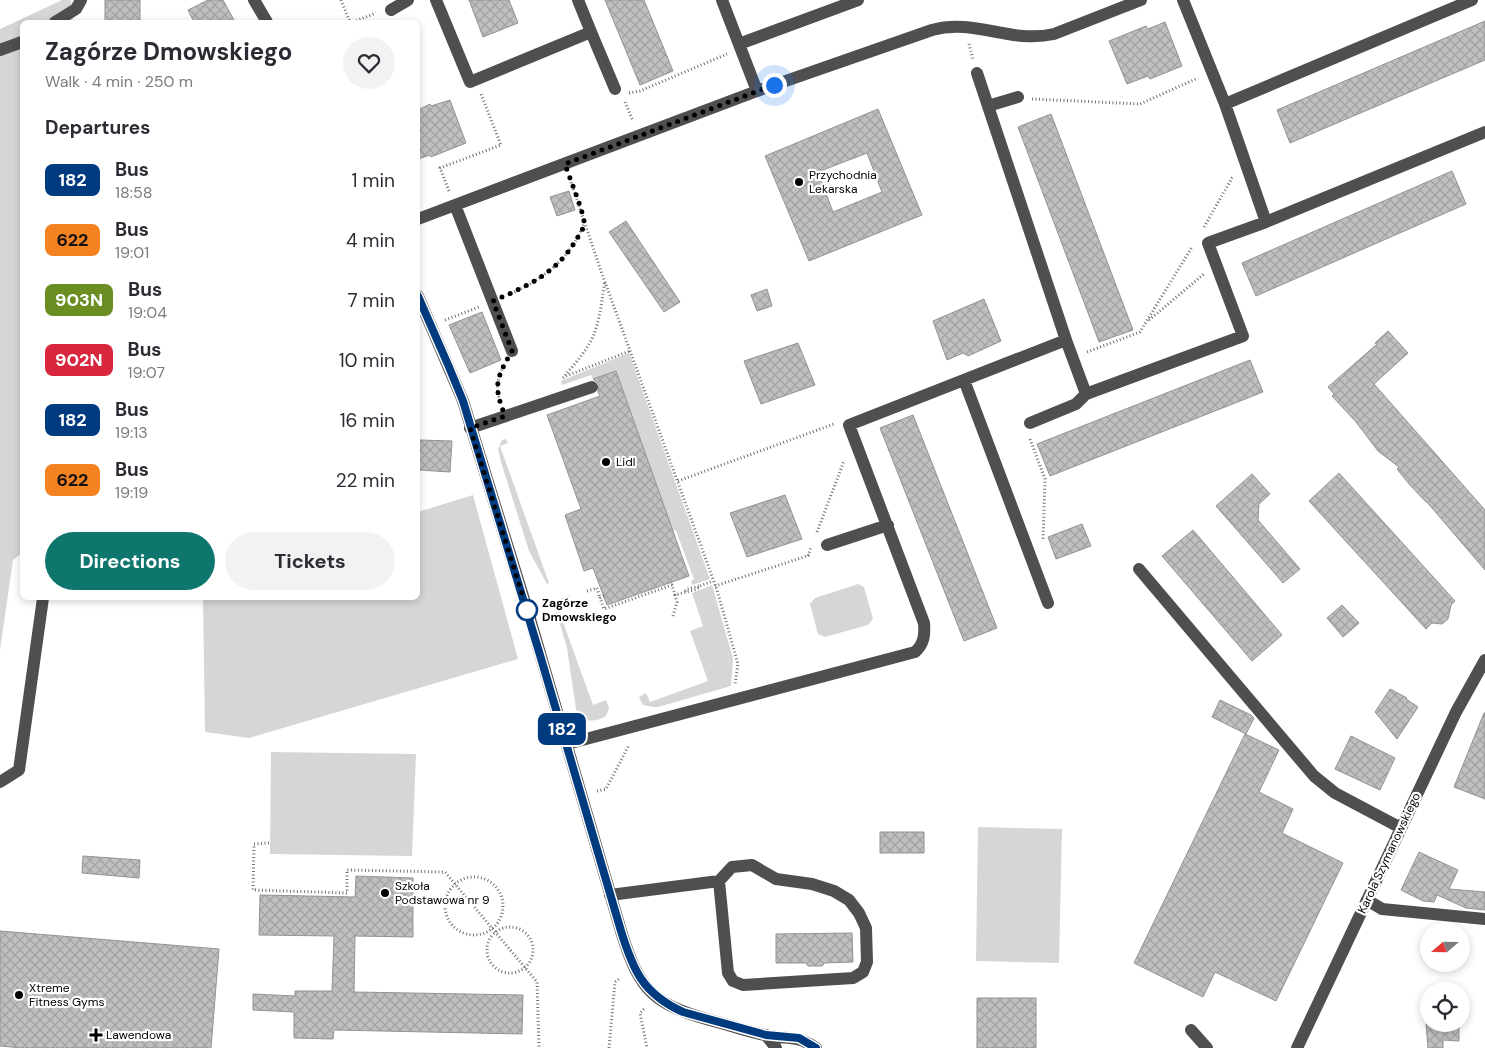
<!DOCTYPE html>
<html lang="en">
<head>
<meta charset="utf-8">
<style>
	:root { --surface:#fff; --page:#f2f2f3; --text:#2b2b33; --muted:#7c7c81; --accent:#0f766e }
	body { margin:0; font-family:"DM Sans",sans-serif; background:var(--page); color:var(--text); height:100vh; display:flex; flex-direction:column; font-size:19px; white-space:nowrap }
	* { box-sizing:border-box; margin:0 }
	p { font-size:16px; color:var(--muted) }
	.icon { flex:none; width:28px; height:28px; fill:none; stroke:currentColor; stroke-width:2; stroke-linecap:round; stroke-linejoin:round }
	.map { position:relative; flex:1; overflow:hidden }
	.side { position:absolute; left:20px; top:20px; width:400px; height:580px; display:flex; flex-direction:column; background:var(--surface); border-radius:8px; box-shadow:0 2px 8px #0003 }
	.side>* { flex:none }
	.badge { padding:0 10px; border-radius:8px; font-size:18px; line-height:32px }
	.needle { width:32px; rotate:250deg }
	.controls { position:absolute; left:1420px; top:922px; display:grid; gap:10px }
	.controls a { display:grid; place-items:center; width:50px; height:50px; border-radius:50%; background:var(--surface); box-shadow:0 2px 8px #0003; font-size:25px }
	.you { position:absolute; width:25px; height:25px; margin:-12px; border:4px solid #fff; border-radius:50%; background:#1a73e8; box-shadow:0 0 0 8px #1a73e833 }
	.map>.badge { position:absolute; translate:-50% -50%; box-shadow:0 0 0 2px #fff }
	h2 { padding:0 25px; font-size:19px; line-height:45px }
	.round { display:grid; place-items:center; flex:none; width:52px; height:52px; border-radius:26px; background:var(--page) }
	.head { display:flex; align-items:center; justify-content:space-between; height:85px; padding:0 25px }
	h1 { font-size:24px; font-weight:700; line-height:38px }
	.cta { display:flex; gap:10px; margin-top:auto; padding:10px 25px }
	.cta a { flex:1; height:58px; border-radius:30px; background:var(--accent); color:#fff; font-size:20px; font-weight:700; line-height:58px; text-align:center }
	.cta a+a { background:var(--page); color:var(--text) }
	ul { padding:0; list-style:none }
	li { display:flex; align-items:center; gap:15px; height:60px; padding:0 25px }
	li div { flex:1 }
	li b { display:block; font-size:19px }
	li em { font-style:normal }
	li .badge { min-width:55px; font-weight:700; text-align:center }
	.map>svg:first-child { display:block }
	.green { fill:#d6d6d6 }
	.building { fill:url(#building-cross-hatch); stroke:#939393; fill-rule:evenodd }
	.lines { fill:none; stroke-linecap:round; stroke-linejoin:round }
	.path { stroke:#717171; stroke-width:3; stroke-dasharray:1 2.5; stroke-linecap:butt }
	.minor { stroke:#4f4f4f; stroke-width:12 }
	.line-casing { stroke:#fff; stroke-width:11 }
	.line { stroke:#003b80; stroke-width:8 }
	.walk { stroke:#000; stroke-width:5; stroke-dasharray:0 9 }
	.poi-dot { fill:#000; stroke:#fff; stroke-width:2 }
	.stop-dot { fill:#fff; stroke:#003b80; stroke-width:2.5 }
	.labels { text-anchor:middle; dominant-baseline:central; stroke-width:4.5; stroke-linejoin:round; paint-order:stroke }
	.poi-label { font-size:12px; fill:#000; stroke:#fff; text-anchor:start }
	.stop-label { font-size:12px; font-weight:bold; fill:#000; stroke:#fff; text-anchor:start }
	.street-label { font-size:12px; fill:#000; stroke:#fff }
</style>
</head>
<body>
<div class="map">
<svg width="1485" height="1048" viewBox="0 0 1485 1048">
	<defs>
		<pattern id="building-cross-hatch" width="8" height="8" patternUnits="userSpaceOnUse" patternTransform="scale(1.25)"><rect width="8" height="8" fill="#bfbfbf"/><path d="M0 0l8 8M0 8l8-8" fill="none" stroke="#a2a2a2"/></pattern>
	</defs>
	<rect width="100%" height="100%" fill="#fff"/>
	<path class="green" d="M62,0H71L73,22H22V553L13,560L0,650V29Z
		M629,353L710,579L692,585L691,581L694,579L676,531L672,529L616,371L593,379L591,375L562,385L561,381Z
		M506,439L508,443L500,446L549,583L547,584L529,551L501,462L498,449L502,440Z
		M473,495L518,659L249,738L205,732L203,598H418V512Z
		M858,584L864,587L873,619L868,625L825,637L818,634L810,604L815,598Z
		M712,585L733,658L731,686L658,707H653L643,705L639,697L646,693L650,702L708,681L690,631L703,626L692,593Z
		M572,601L573,605L559,611L593,705L606,700L609,708L606,716C595,723 581,723 576,709L567,648L555,607Z
		M271,752L416,754L412,856L270,854Z
		M978,827L1062,829L1059,963L976,961Z"/>
	<path class="building" d="M105,0H140V22H105Z
		M208,0H223L235,22H194L188,10Z
		M469,0H509L518,23L483,37Z
		M605,0H644L673,71L640,85Z
		M1485,21V60L1290,143L1277,110Z
		M1165,22L1182,66L1150,79L1148,76L1127,84L1109,41L1146,26L1148,29Z
		M450,100L466,143L431,157L430,155L418,159V110L430,104L431,106Z
		M878,109L922,215L809,261L765,156ZM867,153L882,192L833,212L818,172Z
		M1051,114L1133,330L1099,342L1018,127Z
		M1452,171L1466,204L1256,296L1242,263Z
		M569,191L575,210L557,216L550,197Z
		M626,221L680,302L664,312L609,232Z
		M767,289L772,306L757,311L751,295Z
		M984,299L1001,341L968,356L963,353L947,360L933,321Z
		M482,312L501,360L470,373L449,325Z
		M1388,331L1408,353L1374,384L1485,510V570L1426,501V502L1409,484L1397,469L1399,467L1378,451L1356,422L1332,396L1334,394L1328,387L1377,344L1375,343Z
		M798,343L815,385L761,404L744,361Z
		M1250,360L1263,392L1050,476L1037,444Z
		M616,371L689,576L607,605L593,568L584,571L565,515L581,509L547,415L600,396L598,392L599,384L593,379Z
		M913,415L997,628L964,641L880,428Z
		M420,440L452,441L450,472L419,470Z
		M1339,473L1455,601L1451,605L1448,619L1442,624L1432,623L1426,629L1309,501Z
		M1252,474L1270,494L1259,504L1258,520L1300,569L1283,583L1216,506Z
		M785,495L802,539L747,557L730,513Z
		M1082,524L1091,546L1056,559L1048,537Z
		M1193,530L1282,635L1252,661L1162,556Z
		M1342,605L1359,623L1343,637L1327,618Z
		M1390,689L1407,698L1406,699L1418,707L1397,739L1375,712Z
		M1220,700L1251,715L1254,718L1246,734L1212,717Z
		M1484,713H1485V799L1454,787Z
		M1245,734L1279,750L1259,792L1293,809L1282,833L1343,863L1276,1001L1215,972L1203,997L1134,963Z
		M1351,736L1395,758L1380,790L1335,769Z
		M880,832H924V853H880Z
		M1419,852L1458,870L1449,889L1485,892V910L1466,908L1437,895L1434,902L1423,901L1401,890Z
		M83,856L140,860L139,878L82,873Z
		M356,876L413,878V937L355,936L354,992L523,995L522,1034L334,1030L333,1039L294,1038V1012L253,1010V994L295,996V991H332L334,936L259,935L260,895L355,897Z
		M0,931L219,949L211,1048H22L0,1046Z
		M852,933L853,962L825,963L822,966H808L806,963H776V934Z
		M977,998H1036V1048H977Z
		M1426,1024H1459V1041L1443,1040V1048H1428Z"/>
	<g class="lines">
		<path class="path" d="M341,0L350,22
			M353,22L376,13
			M969,44L973,59
			M629,93L640,91L727,54
			M1032,99L1140,104L1198,78
			M625,102L633,121
			M570,179L601,271L717,590L738,664L735,684
			M449,191L440,168L501,145L481,94
			M1204,227L1232,178L1234,177
			M508,295C542,280 571,259 584,223
			M445,320L479,307
			M1149,320L1204,274
			M1087,352L1140,332L1192,247
			M566,376L630,351
			M563,378C575,363 591,347 596,328C601,313 602,297 605,281
			M500,401C495,387 498,378 504,365
			M1030,439L1045,479L1043,541
			M678,481L834,424
			M817,532L844,461
			M808,556L811,547
			M715,586L810,555
			M587,591L597,588L600,598
			M685,591L687,589L699,586
			M604,596L600,598L604,609L672,585L675,595
			M549,605L570,597
			M673,616L677,602L675,595L697,589L700,586L713,581
			M597,791L606,789L629,745
			M269,843L254,844L253,890L347,893V870L445,872L537,982L539,1048
			M445 906a29 29 0 1 1 58 0a29 29 0 1 1-58 0Z
			M487 950a23 23 0 1 1 46 0a23 23 0 1 1-46 0Z
			M644,1009L640,1013L647,1048
			M609,1048L615,982L619,979"/>
		<path class="minor" d="M254,0L267,22
			M436,0L470,82L591,32L578,0
			M722,0L757,91
			M1183,0L1225,104L1266,222
			M391,10L408,0
			M55,22L76,9L81,0
			M591,32L615,89
			M739,44L858,0
			M0,50L22,42
			M977,73L1066,340L1086,394L1243,336L1208,243L1266,222L1485,132
			M1225,104L1472,0
			M988,106L1018,97
			M455,205L512,351
			M418,219L757,91L932,30C975,18 1010,44 1054,34L1141,0
			M418,296L463,401L530,619L621,931C640,993 654,1005 717,1022C733,1026 749,1032 765,1035C787,1040 795,1034 816,1048
			M964,380L1048,603
			M1030,423L1076,404L1086,394
			M470,428L592,387
			M827,545L888,525
			M1139,569L1314,776L1335,793L1401,828
			M567,744L915,652C924,644 925,635 924,623L849,425L1066,340
			M0,782L19,770L43,598
			M610,895L719,881L732,867L752,865L776,879L812,884L834,891L849,900L859,913L866,928L867,962L863,972L853,978L743,985L733,981L728,973L719,881
			M1367,900L1382,909L1485,919
			M1191,1030L1207,1048
			M766,1035L776,1048
			M1297,1048L1456,712L1485,660"/>
	</g>
	<g class="lines">
		<g class="line-casing">
			<path id="line" d="M418,296L449,367L463,401L540,655L621,931C633,970 643,994 683,1012L766,1035L799,1038L816,1048"/>
		</g>
		<use href="#line" class="line"/>
		<path class="walk" d="M527,610L470,428L505,416C493,385 496,379 512,351L493,301C527,286 556,274 576,240C579,235 584,229 584,223C585,215 568,174 565,164L774,85"/>
	</g>
	<g class="poi-dot">
		<circle cx="799" cy="182" r="5"/>
		<circle cx="606" cy="462" r="5"/>
		<circle cx="385" cy="893" r="5"/>
		<circle cx="19" cy="995" r="5"/>
		<path d="M93.5 1027.5h5v5h5v5h-5v5h-5v-5h-5v-5h5z"/>
	</g>
	<circle class="stop-dot" cx="527" cy="610" r="10"/>
	<g class="labels">
		<g class="poi-label">
			<text x="809" y="175">Przychodnia<tspan x="809" dy="14">Lekarska</tspan></text>
			<text x="616" y="462">Lidl</text>
			<text x="395" y="886">Szkoła<tspan x="395" dy="14">Podstawowa nr 9</tspan></text>
			<text x="29" y="988">Xtreme<tspan x="29" dy="14">Fitness Gyms</tspan></text>
			<text x="106" y="1035">Lawendowa</text>
		</g>
		<g class="stop-label">
			<text x="542" y="603">Zagórze<tspan x="542" dy="14">Dmowskiego</tspan></text>
		</g>
		<g class="street-label">
			<text transform="translate(1389 853) rotate(-65)">Karola Szymanowskiego</text>
		</g>
	</g>
</svg>
<div class="controls">
<a><svg class="needle" viewBox="-14 -14 28 28"><path d="M0-13l5 13h-10z" fill="#e53935"/><path d="M0 13l5-13h-10z" fill="#7c7c81"/></svg></a>
<a><svg class="icon" aria-label="locate" viewBox="0 0 24 24"><circle cx="12" cy="12" r="6"/><path d="M12 2v4M12 18v4M2 12h4M18 12h4"/></svg></a>
</div>
<div class="you" style="left:774px;top:85px"></div>
<b class="badge" style="left:562px;top:729px;background:#003b80;color:#fff">182</b>
<section class="side">
<div class="head"><div><h1>Zagórze Dmowskiego</h1><p>Walk · 4 min · 250 m</p></div><a class="round"><svg class="icon" aria-label="heart" viewBox="0 0 24 24"><path d="M12 20l-8-8c-3-5 5-10 8-4 3-6 11-1 8 4z"/></svg></a></div>
<h2>Departures</h2>
<ul>
<li><span class="badge" style="background:#003b80;color:#fff">182</span><div><b>Bus</b><p>18:58</p></div><em>1 min</em></li>
<li><span class="badge" style="background:#f58220;color:#111">622</span><div><b>Bus</b><p>19:01</p></div><em>4 min</em></li>
<li><span class="badge" style="background:#6b8e23;color:#fff">903N</span><div><b>Bus</b><p>19:04</p></div><em>7 min</em></li>
<li><span class="badge" style="background:#d7263d;color:#fff">902N</span><div><b>Bus</b><p>19:07</p></div><em>10 min</em></li>
<li><span class="badge" style="background:#003b80;color:#fff">182</span><div><b>Bus</b><p>19:13</p></div><em>16 min</em></li>
<li><span class="badge" style="background:#f58220;color:#111">622</span><div><b>Bus</b><p>19:19</p></div><em>22 min</em></li>
</ul>
<div class="cta"><a>Directions</a><a>Tickets</a></div>
</section>
</div>
</body>
</html>
